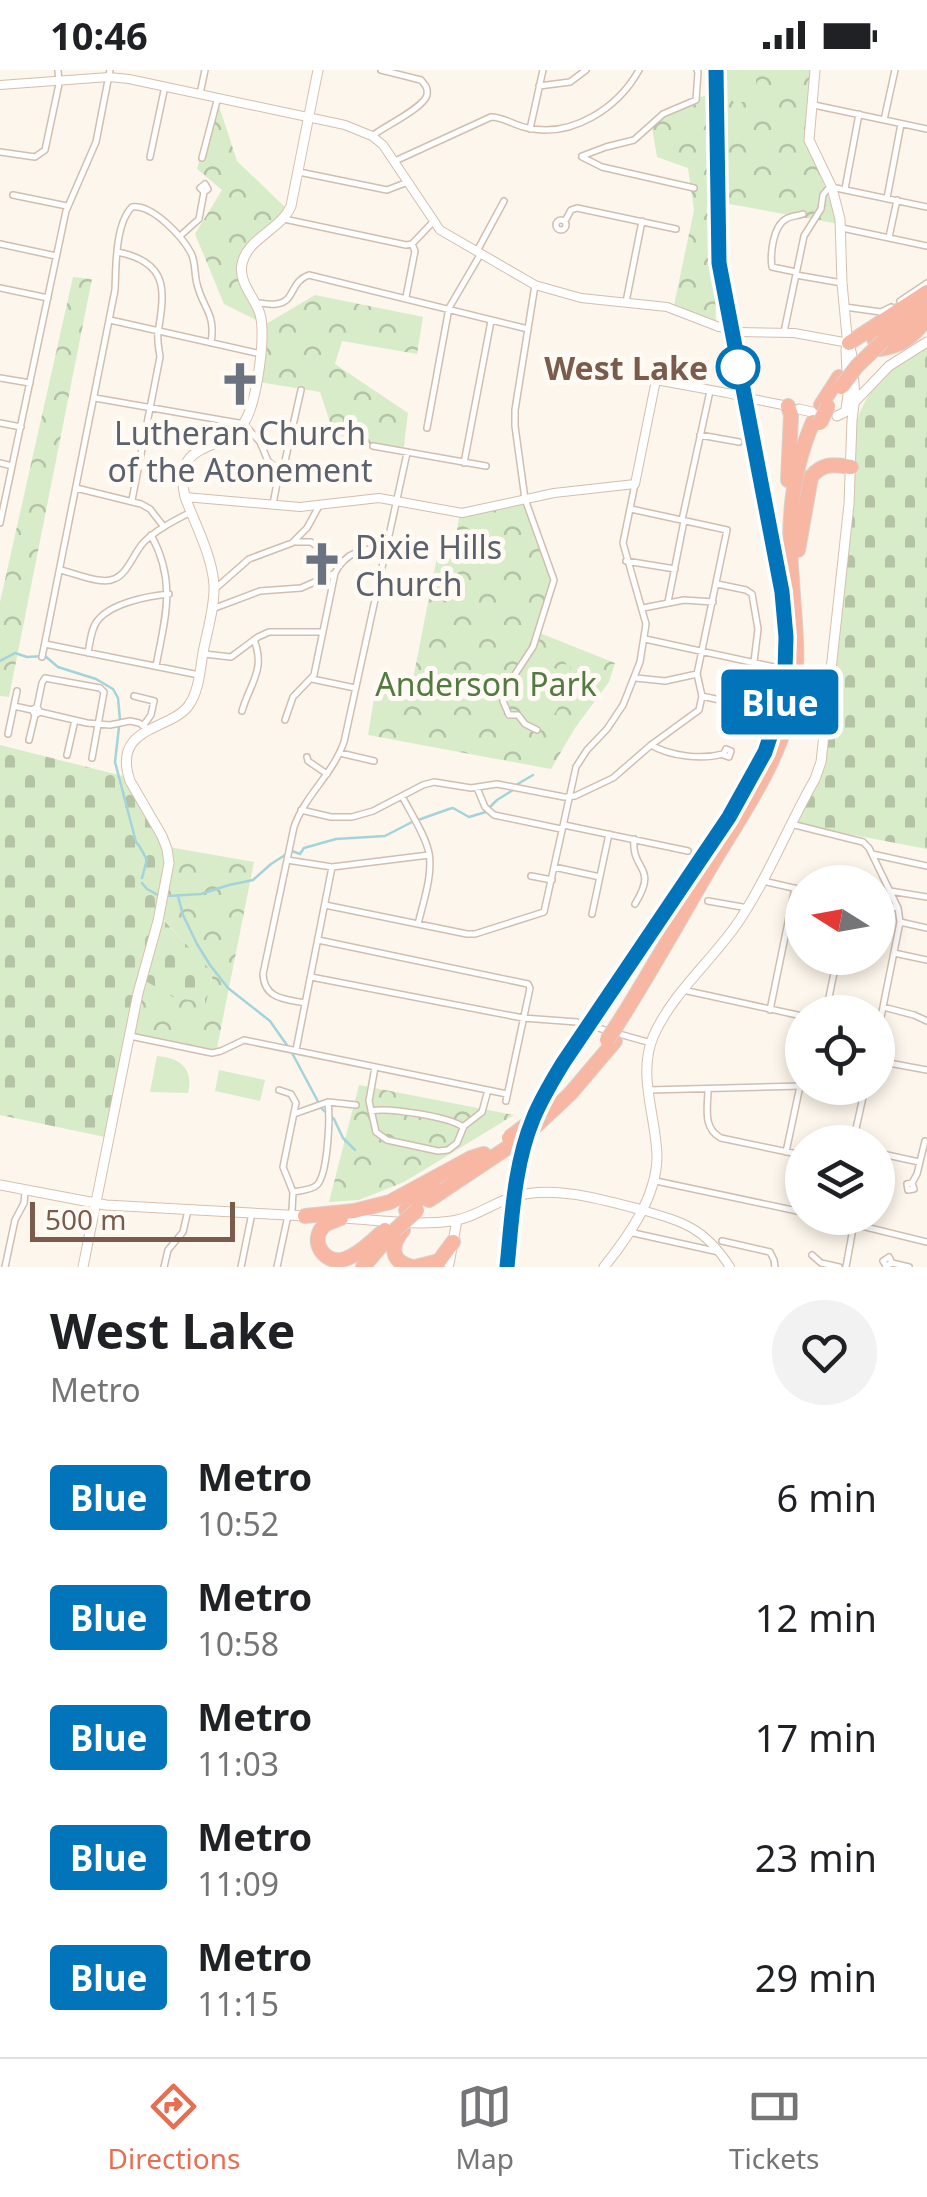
<!DOCTYPE html>
<html lang="en">
<head>
<meta charset="utf-8">
<style>
	:root { --surface:#fff; --page:#f2f2f2; --text:#202124; --muted:#757577; --line:#e0e0e0; --accent:#e76f51 }
	body { margin:0; font-family:"Noto Sans",sans-serif; background:var(--page); color:var(--text); height:100vh; display:flex; flex-direction:column; font-size:38px; white-space:nowrap }
	* { box-sizing:border-box; margin:0 }
	p { font-size:32px; color:var(--muted) }
	.icon { flex:none; width:55px; height:55px; fill:none; stroke:currentColor; stroke-width:2; stroke-linecap:round; stroke-linejoin:round }
	.map { position:relative; height:1197px; overflow:hidden }
	.panel { display:flex; flex-direction:column; background:var(--surface); flex:1 }
	.panel>* { flex:none }
	.badge { padding:0 20px; border-radius:8px; font-size:35px; line-height:65px }
	.needle { width:65px; rotate:281deg }
	.controls { position:absolute; left:785px; top:795px; display:grid; gap:20px }
	.controls a { display:grid; place-items:center; width:110px; height:110px; border-radius:50%; background:var(--surface); box-shadow:0 5px 15px #0003; font-size:50px }
	.scale { position:absolute; left:30px; bottom:25px; width:205px; box-sizing:border-box; padding-left:10px; border:5px solid #7a5c4d; border-top:0; font-size:28px; line-height:35px; white-space:nowrap; color:#7a5c4d; -webkit-text-stroke:8px #fffaf3; paint-order:stroke }
	.map>.badge { position:absolute; translate:-50% -50%; box-shadow:0 0 0 5px #fff }
	.round { display:grid; place-items:center; flex:none; width:105px; height:105px; border-radius:52px; background:var(--page) }
	.overview { display:flex; align-items:center; justify-content:space-between; height:170px; padding:0 50px }
	h1 { font-size:48px; font-weight:700; line-height:75px }
	ul { padding:0; list-style:none }
	li { display:flex; align-items:center; gap:30px; height:120px; padding:0 50px }
	li div { flex:1 }
	li b { display:block; font-size:38px }
	li em { font-style:normal }
	li .badge { min-width:110px; font-weight:700; text-align:center }
	.status { display:flex; justify-content:space-between; align-items:center; height:70px; padding:0 50px; background:var(--surface); direction:ltr }
	.status svg { height:28px; fill:currentColor }
	.dock { display:flex; justify-content:space-around; align-items:center; height:140px; border-top:2px solid var(--line); background:var(--surface); font-size:28px; color:var(--muted) }
	.dock a { display:grid; justify-items:center; gap:5px }
	.dock .current { color:var(--accent) }
	.map>svg:first-child { display:block }
	.forest { fill:url(#forest-crowns) }
	.cemetery { fill:url(#cemetery-stones) }
	.garden { fill:#d8ecc9; fill-rule:evenodd }
	.lines { fill:none; stroke-linecap:round; stroke-linejoin:round }
	.stream { stroke:#a5d3da; stroke-width:2.5 }
	.minor-casing { stroke:#d1beb0; stroke-width:8 }
	.tertiary-casing { stroke:#d1beb0; stroke-width:10 }
	.secondary-casing { stroke:#d6c0b0; stroke-width:11 }
	.motorway-casing { stroke:#dad1cd; stroke-width:16 }
	.minor { stroke:#fff; stroke-width:5 }
	.tertiary { stroke:#fff; stroke-width:8 }
	.secondary { stroke:#fff; stroke-width:9 }
	.motorway { stroke:#f7b7a3; stroke-width:14 }
	.rail { stroke:#b9a8c9; stroke-width:2.5; stroke-dasharray:15 10; stroke-linecap:butt }
	.tertiary-bridge-casing { stroke:#d1beb0; stroke-width:10; stroke-linecap:butt }
	.motorway-bridge-casing { stroke:#dad1cd; stroke-width:16; stroke-linecap:butt }
	.tertiary-bridge { stroke:#fff; stroke-width:8 }
	.motorway-bridge { stroke:#f7b7a3; stroke-width:14 }
	.line-casing { stroke:#fff; stroke-width:22 }
	.line { stroke:#0274ba; stroke-width:15 }
	.stop-dot { fill:#fff; stroke:#0274ba; stroke-width:5 }
	.labels { text-anchor:middle; dominant-baseline:central; stroke-width:10; stroke-linejoin:round; paint-order:stroke }
	.stop-label { font-size:32px; font-weight:bold; fill:#7a5c4d; stroke:#fffaf3; text-anchor:end }
	.worship-label { font-size:32px; fill:#5b616d; stroke:#fffaf3 }
	.park-label { font-size:32px; fill:#537a41; stroke:#fffaf3 }
</style>
</head>
<body>
<div class="status"><b>10:46</b><svg viewBox="0 0 49 12"><path d="M0 12V9h3v3zM5 12V6h3v6zM10 12V3h3v9zM15 12V0h3v12zM26 1h20v11H26zM47 4h2v5h-2z"/></svg></div>
<div class="map">
<svg width="927" height="1197" viewBox="0 0 927 1197">
	<defs>
		<pattern id="forest-crowns" width="20" height="18" patternUnits="userSpaceOnUse" patternTransform="scale(2.5)"><rect width="20" height="18" fill="#d8ecc9"/><path d="M2 6a3 3 0 1 1 6 0M12 15a3 3 0 1 1 6 0" fill="none" stroke="#b4c2a5"/></pattern>
		<pattern id="cemetery-stones" width="16" height="16" patternUnits="userSpaceOnUse" patternTransform="scale(2.5)"><rect width="16" height="16" fill="#d8ecc9"/><path d="M2 7V4a2 2 0 0 1 4 0v3zM10 15v-3a2 2 0 0 1 4 0v3z" fill="#b4c2a5"/></pattern>
	</defs>
	<rect width="100%" height="100%" fill="#fdf6ec"/>
	<path class="forest" d="M713,0H816L811,81L839,154L713,131L716,256L673,240L694,140L688,98L657,87L651,52C671,37 688,27 714,25Z
		M216,27L237,91L288,140L277,160L248,180L241,197L266,254L315,225L423,247L417,284L342,271L335,294L408,343L403,383L334,364L320,322L253,311L266,255L224,234L195,164L222,120L197,99Z
		M73,207L92,209L9,627L0,626V532Z
		M524,433L535,469L552,510L537,562L615,593L609,612L575,658L551,699L368,665L376,617L411,619L437,487L452,489L459,448Z
		M169,777L254,792L216,983L131,965L144,910L205,933L213,904L156,841Z
		M359,1015L514,1045L404,1112L359,1130L329,1132Z"/>
	<path class="cemetery" d="M927,276V779L796,754L818,707L855,356C868,314 891,299 927,276Z
		M0,675L123,706L169,777L156,842L213,903L206,933L173,927L144,910L105,1067L0,1045Z"/>
	<path class="garden" d="M733,0H756V32H733Z
		M544,582L547,585C560,581 570,587 571,601C565,623 548,683 521,640ZM555,587L566,593L567,603L551,644L545,649L537,651L528,644V634L543,594L548,589Z
		M546,595L565,602L548,644L530,637Z
		M157,986C180,988 194,998 188,1023L150,1022Z
		M219,1000L265,1010L260,1031L215,1021Z"/>
	<g class="lines">
		<path class="stream" d="M0,591L15,583L27,587L45,586L58,597L96,609L113,619L118,628L120,650
			M119,657L115,692L136,772C142,778 142,783 147,789L142,808
			M516,715L533,705
			M489,738L497,730L513,720
			M418,750L449,739L453,738L469,747L486,742
			M292,781L300,784L304,778L336,769L385,766L412,752
			M142,813L147,819L158,825
			M168,826L201,824L229,815L253,810L271,794L285,785
			M178,826L183,845L197,874L210,895L228,918L270,951L291,981L322,1039L334,1049L343,1068L355,1080"/>
		<g class="minor-casing">
			<path id="minor" d="M539,16L570,12L586,0
				M200,24L205,0
				M814,35L927,59
				M884,50L895,0
				M530,59L543,0
				M372,66C383,57 424,38 427,25C428,17 425,15 421,10L381,0
				M0,82L35,87L45,80L59,14L58,0
				M582,86L606,77L634,70L663,44L696,30L698,2L697,0
				M150,87L165,16
				M582,87L602,97L694,118
				M202,88L218,27
				M395,91L491,47C504,47 515,56 528,58C572,68 618,38 639,0
				M299,102L387,120L408,112
				M845,119L859,44
				M13,125L67,136
				M887,128L901,54
				M284,149L406,175L412,174
				M556 155a5 5 0 1 1 10 0a5 5 0 1 1-10 0Z
				M565,151L571,140L577,138L676,159
				M842,158L927,176
				M180,166L199,149L204,122L208,119L205,114L200,118L204,122
				M889,167L897,130
				M0,174L56,186
				M477,181L504,131
				M117,182C169,192 165,220 158,263C157,271 159,279 160,287L132,430
				M796,202L772,197C770,184 773,156 786,149C791,146 797,146 803,144
				M796,205L842,213
				M535,215L515,340V356L525,429L554,510L533,577L508,615L503,631L509,645H518L525,654L537,660
				M0,218L48,228
				M406,227L415,181L412,174L433,152
				M900,231L927,213
				M626,232L642,151
				M258,233C264,233 270,235 276,234C296,232 289,212 309,205L528,259
				M845,237L881,242L891,237
				M110,250L261,284
				M784,262L804,166L821,139L823,125L827,120L836,118L927,137
				M0,308L30,313
				M95,328L244,354L260,372L268,391L280,401
				M0,353L21,357
				M427,358L449,238L480,185
				M700,365L739,372
				M373,376L486,396
				M0,393L12,396
				M464,393L491,251
				M76,418L141,434L150,439L164,457
				M273,434L278,408L285,391L301,320
				M682,450L710,321
				M0,453L66,141L96,72L110,0
				M151,465C177,512 165,548 156,596
				M296,472H311L340,493
				M626,491L675,499
				M60,500C75,503 100,515 114,509C128,504 134,482 144,472C157,459 174,451 191,442
				M717,514L746,520L752,524L758,559L754,592
				M216,518L249,489L292,473L307,458L319,436
				M668,532L684,451
				M215,538L260,521L301,518L335,503C345,483 364,476 385,480
				M643,538L684,530L713,532
				M645,569L774,597
				M45,574L199,605
				M88,583C90,573 91,558 98,550C112,533 148,526 169,524
				M204,584L231,587L258,567L269,562H323
				M42,587L115,220C116,197 115,154 132,137C152,134 182,166 191,183C196,193 194,203 197,214C203,239 216,243 211,273
				M636,608L665,611L697,604
				M312,609L355,618
				M134,626L154,631L151,645L143,656
				M702,626L755,638
				M759,634L764,637L761,643L756,640Z
				M14,636L32,640
				M37,637L42,613L45,608L100,618L104,622L92,688
				M242,641C250,613 266,600 254,570
				M40,642L35,645L32,640L37,637L40,642L87,653L110,655L130,651L139,653L148,659
				M285,650L293,627L314,605L335,503
				M8,664L17,621
				M29,670L35,645
				M651,675C670,686 701,690 723,684
				M726,679L731,681L729,687L723,685Z
				M340,683L374,691
				M67,685L75,650
				M307,687L308,691L327,704
				M477,718L485,737L494,745L561,759
				M402,726C411,744 425,764 429,783C433,805 423,833 418,854
				M301,740L331,747H352L373,741L423,715L434,712L471,718L497,714L564,727L575,726L613,708L651,675L699,640L702,626L697,604L727,460L631,439
				M791,754L863,772L869,778L898,838L900,852L878,962
				M564,755L688,781
				M634,769C631,802 659,795 635,834
				M872,784L927,796
				M287,790L332,797L429,785
				M554,797L600,807
				M531,806L552,810
				M763,811L802,820
				M890,821L927,827
				M708,831L748,838
				M325,835L467,864H475L544,842L576,697L587,680L607,659L623,635L640,592L646,554L623,473L635,414
				M878,835L898,838
				M592,844L609,764
				M900,852L927,858
				M318,870L528,914L530,918L506,1031
				M894,883L927,890
				M311,907L523,948L577,952L651,973
				M683,920L802,946
				M305,933C285,929 264,929 263,904L294,757C305,725 333,704 344,672L407,383
				M883,937L914,945L927,951
				M770,940L795,818
				M826,942L837,888
				M130,966L212,983L221,981L244,970L507,1024
				M296,980L332,797
				M878,991L927,1000
				M375,997L369,1031L376,1062L387,1070L438,1081L448,1080L457,1073L464,1056L482,1042L488,1020
				M708,1019C708,1037 702,1058 721,1068L802,1085
				M649,1020L802,1016
				M371,1041C388,1037 450,1047 463,1057
				M294,1044L328,1032L356,1035
				M853,1072L865,1018
				M786,1082L800,1016
				M878,1083L919,1092
				M656,1111L802,1142
				M912,1113L914,1119L908,1120L907,1114L912,1113L917,1104L925,1071
				M293,1122C299,1121 312,1120 317,1115C328,1104 330,1048 328,1032
				M829,1148L927,1172
				M629,1162L719,1182
				M722,1171L770,1182L774,1190L775,1197
				M812,1185L821,1193L839,1197
				M889,1187L892,1193L886,1196L883,1191Z
				M892,1193L909,1197
				M5,1197L15,1150L24,1133L25,1122
				M164,1197L168,1180L183,1162L188,1140
				M241,1197L252,1143
				M277,1197L287,1150L292,1141L293,1122L283,1097L296,1033L291,1024L279,1020
				M846,1197L854,1153"/>
		</g>
		<g class="tertiary-casing">
			<path id="tertiary" d="M0,15L109,7L129,9L345,55L372,66L383,75L440,160L535,215L581,228L667,237L719,257
				M738,262L794,263L849,273
				M748,328L788,336
				M185,427L300,437L379,428L462,443L554,423L635,414L656,310L727,323
				M642,1140C684,1152 705,1158 730,1197"/>
		</g>
		<g class="secondary-casing">
			<path id="secondary" d="M815,0L809,70L832,118L840,149L842,213L848,277
				M799,339L825,345
				M846,339L848,325L846,280L847,275
				M837,346L845,342L889,296L927,272
				M0,1115L106,1135L306,1146
				M342,1148C377,1150 416,1156 452,1151C473,1148 490,1135 510,1128C551,1114 601,1129 642,1140
				M449,1194L457,1150
				M83,1197L138,923L158,851L169,793L167,779L162,766L130,711C111,655 171,661 189,635C199,621 200,600 203,583C207,561 215,537 214,515C212,485 195,454 185,427C171,367 224,385 245,351C257,331 266,266 260,244C255,228 238,212 242,194C247,168 281,160 291,136L318,0
				M604,1197C628,1167 656,1128 657,1088C657,1049 637,1006 653,967C672,923 713,890 739,851C769,806 788,756 815,709L821,692L849,434L852,350L855,327L852,286L849,273"/>
		</g>
		<g class="motorway-casing">
			<path id="motorway" d="M891,264L927,235
				M874,269L895,252
				M849,273L927,222
				M880,279C902,276 913,266 927,249
				M821,335L839,307
				M788,410L791,345L788,336
				M798,480L811,407C822,393 834,394 851,397
				M617,955C650,903 680,849 711,796C743,742 783,688 793,624C800,586 794,548 792,510C787,455 791,402 813,352
				M537,1055L570,1024L615,971
				M429,1130L510,1076
				M406,1140L433,1118
				M305,1146L354,1141L390,1132L471,1088L484,1084
				M341,1148C340,1148 326,1154 326,1154C307,1169 324,1196 345,1189C361,1184 373,1169 385,1160
				M403,1160C390,1176 390,1192 413,1197
				M363,1197L392,1163
				M415,1197L439,1191L453,1172"/>
		</g>
		<use href="#minor" class="minor"/>
		<use href="#tertiary" class="tertiary"/>
		<use href="#secondary" class="secondary"/>
		<use href="#motorway" class="motorway"/>
		<path class="rail" d="M500,1197L509,1113L514,1087L522,1061L534,1035L751,696C779,644 786,591 778,533L715,210L711,145L710,0"/>
		<g class="tertiary-bridge-casing">
			<path id="tertiary-bridge" d="M719,257L738,262
				M727,323L748,328"/>
		</g>
		<g class="motorway-bridge-casing">
			<path id="motorway-bridge" d="M841,317L857,296L883,271
				M820,353L828,336
				M607,970L617,955
				M509,1068L544,1041
				M395,1160L417,1140"/>
		</g>
		<use href="#tertiary-bridge" class="tertiary-bridge"/>
		<use href="#motorway-bridge" class="motorway-bridge"/>
	</g>
	<g class="lines">
		<g class="line-casing">
			<path id="line" d="M507,1197C512,1148 514,1095 533,1049C541,1029 552,1011 563,993L729,747L765,682L779,640L785,601L786,567L782,522L719,193L716,0"/>
		</g>
		<use href="#line" class="line"/>
	</g>
	<defs>
		<g id="church-bare" transform="scale(3.45)"><path d="M-1.2-6h2.4v3.5h3.3v2.4h-3.3V6h-2.4V-.1h-3.3v-2.4h3.3Z" fill="#6b7280" stroke="#fffaf3" stroke-width="2.5" paint-order="stroke"/></g>
	</defs>
	<g fill-rule="evenodd">
		<use href="#church-bare" x="240" y="314"/>
		<use href="#church-bare" x="322" y="494"/>
	</g>
	<circle class="stop-dot" cx="738" cy="297" r="20"/>
	<g class="labels">
		<g class="stop-label">
			<text x="708" y="297">West Lake</text>
		</g>
		<g class="worship-label">
			<text x="240" y="362">Lutheran Church<tspan x="240" dy="37">of the Atonement</tspan></text>
			<text x="355" y="476" text-anchor="start">Dixie Hills<tspan x="355" dy="37">Church</tspan></text>
		</g>
		<g class="park-label">
			<text x="486" y="613">Anderson Park</text>
		</g>
	</g>
</svg>
<div class="controls">
<a><svg class="needle" viewBox="-14 -14 28 28"><path d="M0-13l5 13h-10z" fill="#e53935"/><path d="M0 13l5-13h-10z" fill="#757577"/></svg></a>
<a><svg class="icon" aria-label="locate" viewBox="0 0 24 24"><circle cx="12" cy="12" r="6"/><path d="M12 2v4M12 18v4M2 12h4M18 12h4"/></svg></a>
<a><svg class="icon" aria-label="layers" viewBox="0 0 24 24"><path d="M12 4l9 5-9 5-9-5zM3 14l9 5 9-5"/></svg></a>
</div>
<div class="scale">500 m</div>
<b class="badge" style="left:780px;top:632px;background:#0274ba;color:#fff">Blue</b>
</div>
<section class="panel">
<div class="overview"><div><h1>West Lake</h1><p>Metro</p></div><a class="round"><svg class="icon" aria-label="heart" viewBox="0 0 24 24"><path d="M12 20l-8-8c-3-5 5-10 8-4 3-6 11-1 8 4z"/></svg></a></div>
<ul>
<li><span class="badge" style="background:#0274ba;color:#fff">Blue</span><div><b>Metro</b><p>10:52</p></div><em>6 min</em></li>
<li><span class="badge" style="background:#0274ba;color:#fff">Blue</span><div><b>Metro</b><p>10:58</p></div><em>12 min</em></li>
<li><span class="badge" style="background:#0274ba;color:#fff">Blue</span><div><b>Metro</b><p>11:03</p></div><em>17 min</em></li>
<li><span class="badge" style="background:#0274ba;color:#fff">Blue</span><div><b>Metro</b><p>11:09</p></div><em>23 min</em></li>
<li><span class="badge" style="background:#0274ba;color:#fff">Blue</span><div><b>Metro</b><p>11:15</p></div><em>29 min</em></li>
</ul>
</section>
<nav class="dock">
<a class="current"><svg class="icon" aria-label="directions" viewBox="0 0 24 24"><path d="M12 3l9 9-9 9-9-9zM9 14v-3h6M13 9l2 2-2 2"/></svg>Directions</a>
<a><svg class="icon" aria-label="map" viewBox="0 0 24 24"><path d="M3 6l6-2 6 2 6-2v14l-6 2-6-2-6 2zM9 4v14M15 6v14"/></svg>Map</a>
<a><svg class="icon" aria-label="tickets" viewBox="0 0 24 24"><path d="M3 7h18v10H3zM15 7v10"/></svg>Tickets</a>
</nav>
</body>
</html>
